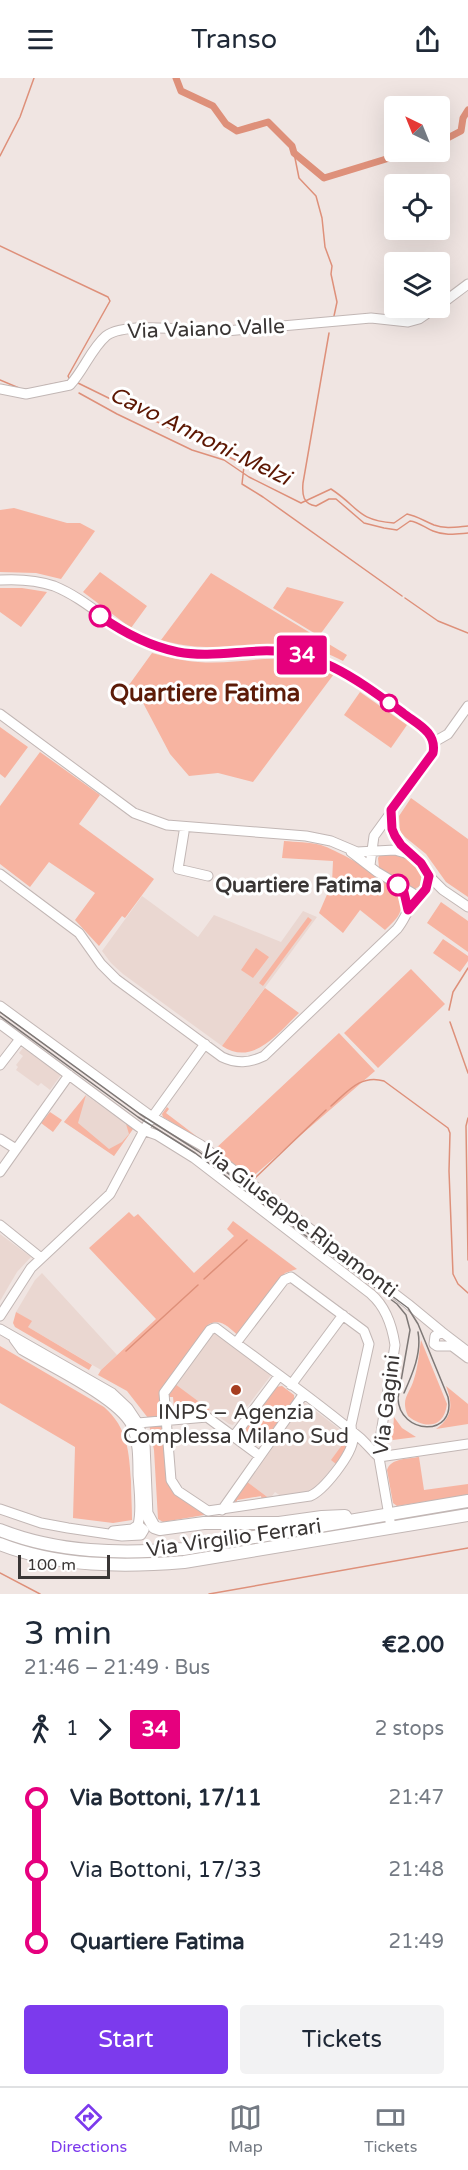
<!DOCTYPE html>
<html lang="en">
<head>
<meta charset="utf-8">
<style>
	:root { --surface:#fff; --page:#f2f2f3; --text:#1f2937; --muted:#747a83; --line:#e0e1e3; --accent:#7c3aed }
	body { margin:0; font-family:"Varela Round",sans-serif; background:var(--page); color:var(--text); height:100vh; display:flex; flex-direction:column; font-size:22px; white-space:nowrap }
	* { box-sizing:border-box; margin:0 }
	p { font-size:20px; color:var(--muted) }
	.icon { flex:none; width:33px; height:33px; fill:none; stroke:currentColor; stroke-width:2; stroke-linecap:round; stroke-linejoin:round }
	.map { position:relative; height:1516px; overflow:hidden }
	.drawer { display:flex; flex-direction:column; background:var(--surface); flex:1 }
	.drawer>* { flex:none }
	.badge { padding:0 12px; border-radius:4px; font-size:21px; line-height:39px }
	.needle { width:39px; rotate:317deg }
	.fabs { position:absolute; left:384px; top:18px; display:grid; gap:12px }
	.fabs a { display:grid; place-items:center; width:66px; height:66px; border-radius:6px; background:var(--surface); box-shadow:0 6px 24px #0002; font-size:30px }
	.scale { position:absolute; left:18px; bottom:15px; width:92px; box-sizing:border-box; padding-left:6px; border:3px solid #3a3635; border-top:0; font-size:16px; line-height:21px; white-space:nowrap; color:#3a3635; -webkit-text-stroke:4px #fff; paint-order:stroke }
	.map>.badge { position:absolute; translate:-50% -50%; box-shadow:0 0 0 3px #fff }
	.legs { display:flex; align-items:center; gap:9px; height:66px; padding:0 24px; font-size:20px }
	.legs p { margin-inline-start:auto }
	.headline { display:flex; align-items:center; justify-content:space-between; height:102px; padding:0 24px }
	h1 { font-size:33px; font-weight:600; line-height:45px }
	.primary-button { display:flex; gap:12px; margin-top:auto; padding:12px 24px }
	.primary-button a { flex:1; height:69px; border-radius:6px; background:var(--accent); color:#fff; font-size:24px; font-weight:600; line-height:69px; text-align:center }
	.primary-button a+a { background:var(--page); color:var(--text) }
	ul { padding:0 24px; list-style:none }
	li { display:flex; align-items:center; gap:21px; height:72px; font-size:22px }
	li i { display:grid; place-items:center; width:9px; height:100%; margin:0 8px; background:currentColor }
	li i::after { content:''; width:15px; height:15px; margin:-8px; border:4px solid; border-radius:50%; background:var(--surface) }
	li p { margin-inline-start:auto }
	li:first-child i { background:linear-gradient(#0000 50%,currentColor 0) }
	li:last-child i { background:linear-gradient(currentColor 50%,#0000 0) }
	header { display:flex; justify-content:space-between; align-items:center; height:78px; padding:0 24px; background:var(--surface); font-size:27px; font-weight:600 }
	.tabs { display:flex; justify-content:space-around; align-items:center; height:84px; border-top:2px solid var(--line); background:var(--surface); font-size:16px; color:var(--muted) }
	.tabs a { display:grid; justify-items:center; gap:3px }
	.tabs .active { color:var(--accent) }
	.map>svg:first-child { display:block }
	.built { fill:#ead7d1 }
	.green { fill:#f7b4a1 }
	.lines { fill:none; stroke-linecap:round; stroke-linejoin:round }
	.stream { stroke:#de907a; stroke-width:1.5 }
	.canal { stroke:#de907a; stroke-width:7 }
	.minor-casing { stroke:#c2b7b5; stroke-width:11 }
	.major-casing { stroke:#c2b7b5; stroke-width:14 }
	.minor { stroke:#fff; stroke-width:9 }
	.major { stroke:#fff; stroke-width:12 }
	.tram { stroke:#7e7876; stroke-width:1.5 }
	.line-1-casing { stroke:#fff; stroke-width:14 }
	.line-1 { stroke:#e6007e; stroke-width:9 }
	.stop-1-dot { fill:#fff; stroke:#e6007e; stroke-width:3 }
	.poi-dot { fill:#a63e21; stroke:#fff; stroke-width:2 }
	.labels { text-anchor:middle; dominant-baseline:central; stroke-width:6; stroke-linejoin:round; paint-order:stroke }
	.street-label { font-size:21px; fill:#3a3635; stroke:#fff }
	.stop-label { font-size:21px; font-weight:bold; fill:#3a3635; stroke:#fff; text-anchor:end }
	.poi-label { font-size:21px; fill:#3a3635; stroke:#fff }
	.water-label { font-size:22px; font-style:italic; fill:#5c1703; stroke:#fff }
	.quarter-label { font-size:24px; font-weight:bold; fill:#5c1b08; stroke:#fff }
</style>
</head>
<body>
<header><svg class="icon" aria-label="menu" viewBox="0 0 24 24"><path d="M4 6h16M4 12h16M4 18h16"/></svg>Transo<svg class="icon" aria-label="share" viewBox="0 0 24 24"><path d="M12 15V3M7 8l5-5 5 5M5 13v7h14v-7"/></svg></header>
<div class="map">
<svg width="468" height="1516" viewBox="0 0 468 1516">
	<rect width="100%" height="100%" fill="#f0e5e2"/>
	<path class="built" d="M142,818L198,859L214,837L281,864L303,833L317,839L222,968L123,896L111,885L102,873Z
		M23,970L61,997L50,1012L41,1005L38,1008L16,992L18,989L16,987L23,978L19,975Z
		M86,1017L133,1051L114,1078L64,1044Z
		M0,1156L31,1179L17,1194L0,1223Z
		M42,1195L117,1277L101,1292L28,1249L16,1234L35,1202Z
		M215,1253L272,1296L233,1347L229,1346L174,1306Z
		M304,1324L347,1357L345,1373L314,1413L282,1419L275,1414L270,1421L246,1403Z"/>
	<path class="green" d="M14,430L67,445H80L95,453L61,501L36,495L0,494V432Z
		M100,494L147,528L131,550L83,514Z
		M211,495L347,577L343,583C289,555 261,570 206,569C191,569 175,566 161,562Z
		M287,509L344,524L319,558L273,530Z
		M0,510H22L47,514L21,549L0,534Z
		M152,575C167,579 183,583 198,584C249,588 283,568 334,596L253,704L218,695L189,698L170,676L141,621L121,618Z
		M360,614L407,647L391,670L344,637Z
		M0,649L28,669L5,700L0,696Z
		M40,674L100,717L79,746L154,801L125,840L122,838L99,868L75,842L95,815L49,784L30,809L0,786V728Z
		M411,720L468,761V819L446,804L426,776L405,759L400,753L399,738Z
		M284,763C296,764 309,764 321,767C339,773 401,806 401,826C402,838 393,844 385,852L360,832L343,855L319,835L332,805L333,783L282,780Z
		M389,775C407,779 412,779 422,795L420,808L413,812L379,790L378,780L380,777Z
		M441,824L468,843V874L427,845Z
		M308,839L312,842L263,908L259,905Z
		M443,861L468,878V883L460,894L433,875Z
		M256,870L269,879L253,900L241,892Z
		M411,891L445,926L378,990L344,955Z
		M265,910L299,935C278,955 253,989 222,968Z
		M339,955L375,993L251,1100L214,1072Z
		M86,1017L78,1045L109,1071L122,1064L129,1056L126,1046L133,1051L114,1078L64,1044Z
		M167,1029L169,1031L166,1035L204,1064L163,1039L162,1036Z
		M50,1034L62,1042L53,1054L41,1045Z
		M129,1134L134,1139L138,1136L194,1195L234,1158L227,1151L233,1143L297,1191L285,1195L239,1258C229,1250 222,1240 209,1246L163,1311V1333L159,1338L148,1340L127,1313L98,1297L101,1292L156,1241L89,1170Z
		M16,1234L32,1243L28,1249L92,1287L89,1292L15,1249L13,1245Z
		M421,1262L447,1326C444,1351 424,1351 408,1338C400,1320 410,1316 414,1301C418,1289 419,1275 421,1262Z
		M0,1268L104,1329C128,1350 129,1374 131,1403C131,1416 132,1429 132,1442L113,1445L73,1440L75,1369L0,1325Z
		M174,1304L175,1306L210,1332L201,1334L200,1330L176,1332V1337L171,1336L169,1331L174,1330L173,1319H167Z
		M282,1308L294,1317V1322L261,1367H255L245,1360L244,1353L275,1309Z
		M446,1308L468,1326V1346L436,1351C453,1339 453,1326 446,1308Z
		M394,1339L402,1350L416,1359L385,1363L387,1350L393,1351Z
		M149,1346L162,1347L168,1402L210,1436L163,1444L158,1441L154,1372Z
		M342,1352C355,1362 343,1376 336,1386L331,1382L345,1363L338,1357Z
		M419,1379L424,1412L468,1406V1417L397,1428L393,1425L387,1392C391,1380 407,1381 419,1379Z
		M246,1403L270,1421L262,1423L261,1418L237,1422V1427L230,1425Z"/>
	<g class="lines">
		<path class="stream" d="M294,75L299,100L316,118L322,140L325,169L332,188L331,196L337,224L334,238
			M0,78L20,39L34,0
			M0,168L108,219L110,223L68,298L70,302
			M329,255L303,405C302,417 303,426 316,428L329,421H336L364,445L384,450L397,452L410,443C419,444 425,450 433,453C445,458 456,456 468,455
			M0,302L19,310
			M78,305L241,385L244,388L242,406L263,419L402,518
			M43,308L68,303
			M79,315L117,336L192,372L224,382L249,399L301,425L331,411C359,429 356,442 394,445L407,436C417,438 424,443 434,447C445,451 456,449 468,448
			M405,520L438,543L468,555
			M449,932L453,914L468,890
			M450,944L468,995
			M331,1028C348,1013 361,996 384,1003L448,1050L450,1055L449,1093L453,1196L458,1206L468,1215
			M468,1040L466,1048L468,1182
			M254,1101L326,1032
			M204,1201L247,1162
			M126,1273L198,1207
			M0,1495L40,1516
			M209,1516L468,1470"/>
		<path class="canal" d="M176,0L181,13L213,28L226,46L237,53L268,44L292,68L294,75L324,100L409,74
			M440,64L461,53L463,40L468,32"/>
		<g class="minor-casing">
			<path id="minor" d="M440,227L468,206
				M0,311L26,316L70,307C84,292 91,271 106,258C126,242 198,254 226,253L371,240L408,244L419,241L435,230
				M0,502C18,501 37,502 54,508C91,523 117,555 155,568C192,580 226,573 263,573C314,572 351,598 390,626C404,636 428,647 434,664
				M0,636L134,735L167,747L306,758L331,763L357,774L395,772L415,778
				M434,664L448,656L468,628
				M391,732L392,751L401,767L416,779L429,798L443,812L468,829
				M184,754L178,791L208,798
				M351,774L377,794L419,819
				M370,787L374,758L432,678L434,664
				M0,796L79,855L101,886L116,901L222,979C237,986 249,985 264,978L397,851C402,845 404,840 408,833C415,819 425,815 429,798
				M0,928L152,1039L201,1067L408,1226L442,1254L468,1274
				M0,946L143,1052L157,1057L194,1080L371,1216C386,1229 392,1247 395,1267L378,1374L391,1449
				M0,987L20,961
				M0,1061L16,1071
				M0,1094L69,997
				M0,1147L41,1180
				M0,1238L31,1190L110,1116L148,1045L205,966
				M0,1251L112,1315L128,1330L138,1345L145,1366L148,1438
				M442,1254L435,1258L434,1266L437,1268H452L468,1280
				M14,1261L22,1272C49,1288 118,1321 131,1347C138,1362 138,1380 138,1397C139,1413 142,1431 138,1447
				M236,1265L284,1202L291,1199L364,1253L369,1266L351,1347C351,1352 353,1357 353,1361C352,1377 323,1413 310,1418L208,1433L178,1413L171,1402L164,1315L210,1252L214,1250H216C263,1286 314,1321 359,1359C366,1365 372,1373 379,1379
				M291,1307L343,1237
				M138,1345L207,1339L260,1378
				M234,1358L279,1298
				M379,1379L468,1366
				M0,1431L41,1445L68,1450L122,1458L141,1457L144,1452L138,1447
				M222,1432L303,1317
				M113,1453L132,1451L138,1447"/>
		</g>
		<g class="major-casing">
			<path id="major" d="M148,1438L154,1449L160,1451L204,1445H279L322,1439L345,1438
				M0,1452C58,1475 121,1476 183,1471L468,1423
				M0,1466C58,1489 124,1489 184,1484L468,1437"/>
		</g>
		<use href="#minor" class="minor"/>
		<use href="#major" class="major"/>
		<path class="tram" d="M0,934L140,1036L198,1073L408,1230L418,1246L448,1319C457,1360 399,1357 398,1320L410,1252L406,1237L397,1226L195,1075L138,1039L0,938
			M404,1315C412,1297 422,1275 418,1254"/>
	</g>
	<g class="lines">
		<g class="line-1-casing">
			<path id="line-1" d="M100,538C124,555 149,568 178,574C205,579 233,574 260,573C317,570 359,603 403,635C417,646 437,654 433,675L391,732L392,751L395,758L401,767L421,785L429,798L426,811L408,832L403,810L398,807"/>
		</g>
		<use href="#line-1" class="line-1"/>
	</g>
	<g class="stop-1-dot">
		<circle cx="100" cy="538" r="10"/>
		<circle cx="389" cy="625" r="8"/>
		<circle cx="398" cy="807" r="10"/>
	</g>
	<circle class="poi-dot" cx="236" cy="1312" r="6"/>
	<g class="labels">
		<g class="street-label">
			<text transform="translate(206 251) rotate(-2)">Via Vaiano Valle</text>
			<text transform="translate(299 1143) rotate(37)">Via Giuseppe Ripamonti</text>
			<text transform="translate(387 1327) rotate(-83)">Via Gagini</text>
			<text transform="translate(234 1460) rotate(-8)">Via Virgilio Ferrari</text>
		</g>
		<g class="stop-label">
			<text x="382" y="807">Quartiere Fatima</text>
		</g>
		<g class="poi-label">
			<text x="236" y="1334">INPS – Agenzia<tspan x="236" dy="24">Complessa Milano Sud</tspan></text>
		</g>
		<g class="water-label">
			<text transform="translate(200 358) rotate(26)">Cavo Annoni-Melzi</text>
		</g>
		<g class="quarter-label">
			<text x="205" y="615">Quartiere Fatima</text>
		</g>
	</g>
</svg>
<div class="fabs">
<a><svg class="needle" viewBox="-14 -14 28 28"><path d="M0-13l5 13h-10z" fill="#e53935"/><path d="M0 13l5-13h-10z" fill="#747a83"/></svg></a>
<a><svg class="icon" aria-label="locate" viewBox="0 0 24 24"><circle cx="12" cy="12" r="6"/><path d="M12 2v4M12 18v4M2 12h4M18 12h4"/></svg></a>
<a><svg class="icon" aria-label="layers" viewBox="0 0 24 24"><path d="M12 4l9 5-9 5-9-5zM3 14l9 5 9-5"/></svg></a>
</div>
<div class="scale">100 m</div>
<b class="badge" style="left:302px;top:577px;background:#e6007e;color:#fff">34</b>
</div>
<section class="drawer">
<div class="headline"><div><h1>3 min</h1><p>21:46 – 21:49 · Bus</p></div><b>€2.00</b></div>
<div class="legs"><svg class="icon" aria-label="walk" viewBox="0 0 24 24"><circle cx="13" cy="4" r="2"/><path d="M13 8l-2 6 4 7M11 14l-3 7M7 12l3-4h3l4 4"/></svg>1<svg class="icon" aria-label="forward" viewBox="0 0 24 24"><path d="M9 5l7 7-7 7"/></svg><b class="badge" style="background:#e6007e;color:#fff">34</b><p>2 stops</p></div>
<ul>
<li><i style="color:#e6007e"></i><b>Via Bottoni, 17/11</b><p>21:47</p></li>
<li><i style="color:#e6007e"></i><span>Via Bottoni, 17/33</span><p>21:48</p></li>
<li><i style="color:#e6007e"></i><b>Quartiere Fatima</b><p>21:49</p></li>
</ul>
<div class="primary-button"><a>Start</a><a>Tickets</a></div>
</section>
<nav class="tabs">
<a class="active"><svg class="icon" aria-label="directions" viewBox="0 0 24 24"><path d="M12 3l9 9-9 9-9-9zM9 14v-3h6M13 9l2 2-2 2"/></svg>Directions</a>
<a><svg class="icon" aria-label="map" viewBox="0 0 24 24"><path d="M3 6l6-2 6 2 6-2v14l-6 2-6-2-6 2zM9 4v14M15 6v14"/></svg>Map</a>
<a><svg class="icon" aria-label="tickets" viewBox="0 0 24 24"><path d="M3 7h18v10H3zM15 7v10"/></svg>Tickets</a>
</nav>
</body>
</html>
